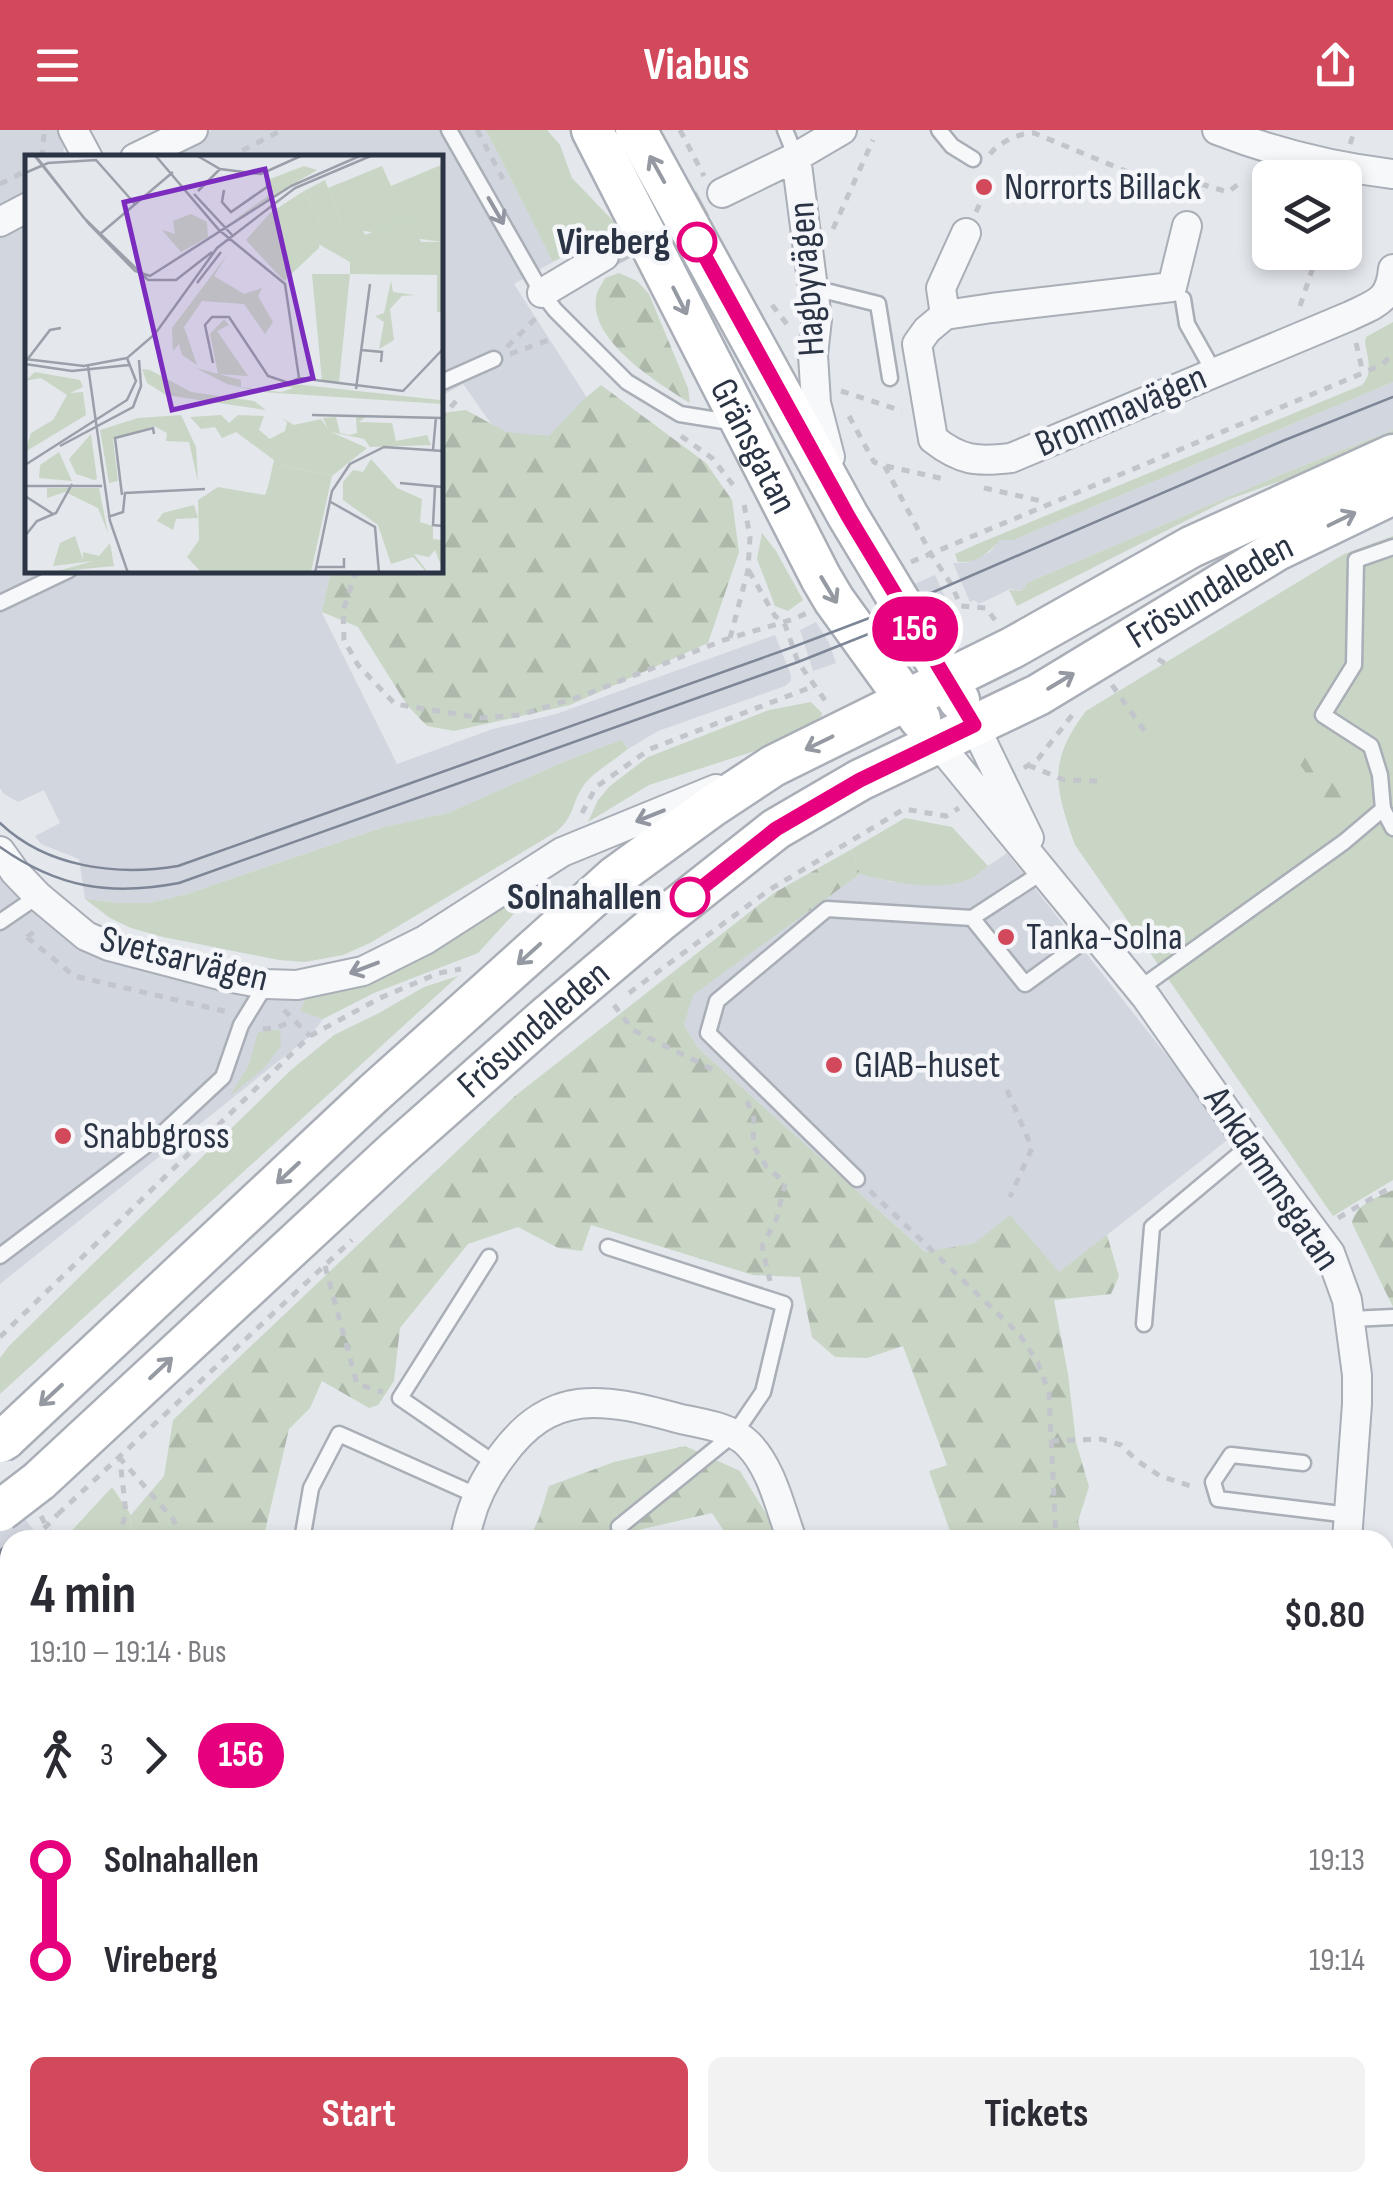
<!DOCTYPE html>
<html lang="en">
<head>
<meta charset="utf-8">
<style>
	:root { --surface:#fff; --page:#f2f2f3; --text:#2b2b33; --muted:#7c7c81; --accent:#d1495b }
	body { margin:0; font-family:"Sofia Sans Condensed",sans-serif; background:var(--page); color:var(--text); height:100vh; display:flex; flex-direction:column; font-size:38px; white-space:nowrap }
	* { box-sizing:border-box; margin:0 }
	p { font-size:32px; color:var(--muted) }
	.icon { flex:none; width:55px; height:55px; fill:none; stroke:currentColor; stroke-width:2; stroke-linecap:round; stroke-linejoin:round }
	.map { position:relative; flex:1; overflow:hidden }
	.side { position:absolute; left:0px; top:1400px; width:1395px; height:662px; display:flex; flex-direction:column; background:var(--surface); border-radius:30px 30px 0 0; box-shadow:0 5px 15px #0003 }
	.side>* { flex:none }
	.badge { padding:0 20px; border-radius:32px; font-size:35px; line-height:65px }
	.fabs { position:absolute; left:1252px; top:30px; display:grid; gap:20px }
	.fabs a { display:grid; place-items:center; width:110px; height:110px; border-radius:15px; background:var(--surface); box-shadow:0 5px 15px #0003; font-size:50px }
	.map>.badge { position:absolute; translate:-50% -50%; box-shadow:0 0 0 5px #fff }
	.legs { display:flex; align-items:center; gap:15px; height:110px; padding:0 30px; font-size:32px }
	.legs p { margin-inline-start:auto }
	.summary { display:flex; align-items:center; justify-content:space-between; height:170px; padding:0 30px }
	h1 { font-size:55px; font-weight:700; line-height:75px }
	.action { display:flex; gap:20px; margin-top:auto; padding:20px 30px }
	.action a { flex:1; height:115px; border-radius:15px; background:var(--accent); color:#fff; font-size:40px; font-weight:700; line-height:115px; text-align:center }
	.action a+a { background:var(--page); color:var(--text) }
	ul { padding:0 30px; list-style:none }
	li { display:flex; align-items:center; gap:35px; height:100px; font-size:38px }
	li i { display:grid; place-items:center; width:15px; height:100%; margin:0 12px; background:currentColor }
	li i::after { content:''; width:25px; height:25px; margin:-12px; border:8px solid; border-radius:50%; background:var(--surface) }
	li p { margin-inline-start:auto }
	li:first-child i { background:linear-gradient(#0000 50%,currentColor 0) }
	li:last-child i { background:linear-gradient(currentColor 50%,#0000 0) }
	header { display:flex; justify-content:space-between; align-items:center; height:130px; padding:0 30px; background:var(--accent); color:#fff; font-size:45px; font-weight:700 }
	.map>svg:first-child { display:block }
	.built { fill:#d2d6de }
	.grass { fill:#c9d6c5 }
	.forest { fill:url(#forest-firs) }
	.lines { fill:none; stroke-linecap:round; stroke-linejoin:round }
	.street-tunnel { stroke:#bfc3cb; stroke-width:28; stroke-dasharray:28 14; stroke-linecap:butt }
	.lane-casing { stroke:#a9aeb7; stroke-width:19 }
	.street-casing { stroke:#a9aeb7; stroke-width:32 }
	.secondary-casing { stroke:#a9aeb7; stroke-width:45 }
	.path { stroke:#c2c5cb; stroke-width:5; stroke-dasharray:8 8; stroke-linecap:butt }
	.lane { stroke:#f7f8fa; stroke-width:14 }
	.street { stroke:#f7f8fa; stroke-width:28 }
	.secondary { stroke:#fff; stroke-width:40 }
	.tram { stroke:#7d8696; stroke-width:2.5 }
	.rail { stroke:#7d8696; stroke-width:8; stroke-dasharray:5 10; stroke-linecap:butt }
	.secondary-bridge-casing { stroke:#a9aeb7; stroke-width:45; stroke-linecap:butt }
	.path-bridge { stroke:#c2c5cb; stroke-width:5; stroke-dasharray:8 8; stroke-linecap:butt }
	.secondary-bridge { stroke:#fff; stroke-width:40 }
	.oneway { stroke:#959aa2 }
	.oneway2 { stroke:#9196a0 }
	.line-1-casing { stroke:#fff; stroke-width:22 }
	.line-1 { stroke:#e6007e; stroke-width:15 }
	.poi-dot { fill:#d1495b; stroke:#f4f6f9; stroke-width:4 }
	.stop-1-dot { fill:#fff; stroke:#e6007e; stroke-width:5 }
	.labels { text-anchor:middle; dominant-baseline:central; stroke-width:9; stroke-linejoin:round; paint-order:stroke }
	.poi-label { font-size:38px; fill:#2b3445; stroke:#f4f6f9; text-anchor:start }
	.stop-label { font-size:38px; font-weight:bold; fill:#2b3445; stroke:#f4f6f9; text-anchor:end }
	.street-label { font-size:38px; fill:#2b3445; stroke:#f4f6f9 }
	.inset-road { fill:none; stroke:#9a9fa9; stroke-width:2.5 }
	.view { fill:#7b2cbf; fill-opacity:0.15; stroke:#7b2cbf; stroke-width:5 }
	.inset-edge { fill:none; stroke:#2b3445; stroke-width:5 }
</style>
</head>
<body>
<header><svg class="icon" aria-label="menu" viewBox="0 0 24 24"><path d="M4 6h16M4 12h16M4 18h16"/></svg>Viabus<svg class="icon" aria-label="share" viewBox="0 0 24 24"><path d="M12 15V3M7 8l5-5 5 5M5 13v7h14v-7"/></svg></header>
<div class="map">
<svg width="1393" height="2061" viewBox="0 0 1393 2061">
	<defs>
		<pattern id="forest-firs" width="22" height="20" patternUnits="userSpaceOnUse" patternTransform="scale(2.5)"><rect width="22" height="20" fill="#c9d6c5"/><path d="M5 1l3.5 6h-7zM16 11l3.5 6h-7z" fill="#adb8ab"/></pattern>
	</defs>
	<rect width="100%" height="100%" fill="#e4e7ec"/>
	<path class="built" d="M0,0H62L65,5L63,27L28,28L27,62L0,77Z
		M212,0H486L553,132L514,154L593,277L516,329L463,254L440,267V28H155Z
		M27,92L28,440H331L322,483L397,634L493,599L556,584L775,505L791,545V551L785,556L658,601L628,619L621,610L568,630L448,683L384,697L187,764L150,773H120L85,769L79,729L41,714L35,706L60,693L44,660L18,672L4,664L0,658V107Z
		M1393,252V300L1280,345L1029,452L1021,461L1010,459L979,474L974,470L970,472L953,433H966L990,422L1000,410H1013Z
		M935,445L950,478L932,485L924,476L912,455Z
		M816,492L829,513L836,533L813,541L800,500Z
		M1007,723L1231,1007L1059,1143L975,1113L925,1122L698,918L684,895L692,865L860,744L892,752L966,751Z
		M0,743L12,759L80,819L111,830L310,861L301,881L323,889L310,906L0,1154Z
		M0,1355L41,1410H10V1787L0,1780Z
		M808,2052L829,2061H527L507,2053Z"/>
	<path class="grass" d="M486,0H547L560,15L572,48L619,97L553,132Z
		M1393,192V252L1013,410H1000C989,423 975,434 958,432L955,424L982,412L1362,255C1374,243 1367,227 1365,212L1366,207Z
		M1393,300V311L1227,370L1017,476L1009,460L1021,461L1029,452L1280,345Z
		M762,403L776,421L803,470L788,481L775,476L757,429Z
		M1393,406V1050L1333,1086L1075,715C1055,658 1047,632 1086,581L1344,424Z
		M811,572L822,583L821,587L795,602L755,621L649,655L588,692L598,670L610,656L648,627L769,580Z
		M621,610L628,619C616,629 589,645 582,658C571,675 575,686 556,702L370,813L343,825L305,832L279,830L163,807L131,798L110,788L85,769L120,773H150L187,764L384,697L448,683L568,630Z
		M905,688L952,697L988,736C981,741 974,748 967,750C938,762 889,752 860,744L852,719Z
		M521,756L531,765L478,823L374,863L323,889L300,881L310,861Z
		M458,846L0,1264V1228L9,1216L291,940L334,905L379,883L424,857Z
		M280,900L281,916L264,938L230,966L249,935L258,902Z
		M112,1357L131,1385L130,1410H68L66,1407Z"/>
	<path class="forest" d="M619,143L637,151L649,164L688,258L690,273C658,253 584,208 597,163C599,157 603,153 605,148Z
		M601,255L706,333L732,370L739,422L708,513L570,575L454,601L427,596L407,575L358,497L322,482L331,440H440V283L466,280L506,302L549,306L582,271Z
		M1320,614L1360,670L1339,689L1296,629Z
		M852,719L860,744L693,865L684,895L698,918L925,1122L975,1113L1010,1085L1059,1142L1107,1105L1119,1146L1111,1164L1054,1170L1068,1244L1076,1312L1089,1357L1078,1391L1082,1410H953L929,1341L947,1335L903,1216L867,1228L835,1227L812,1207L800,1147L753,1145L591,1095L582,1121L558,1118L518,1097L468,1114L400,1198L394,1251L378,1275L369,1278L322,1251L310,1278L289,1299L263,1410H130L131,1385L164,1346L173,1290L515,966L774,763Z
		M1393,1060V1177L1352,1093C1355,1074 1377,1068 1393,1060Z
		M685,1316L740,1341L768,1387L774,1410H730L712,1383L595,1410H529L539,1388L549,1356L614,1332Z
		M0,1780L10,1787V1928L0,1922Z
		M507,2052L527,2061H287L268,2053Z"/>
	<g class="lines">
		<path class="street-tunnel" d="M604,126L722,63"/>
		<g class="lane-casing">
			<path id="lane" d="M449,0L542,163L555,180L627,252L680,284L736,293
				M785,0L796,27
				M939,0L952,16L973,29
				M813,163L830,162L878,174L890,248
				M1183,169L1187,194L1214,242
				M440,253L494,229
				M0,473L69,440
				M1383,679L1393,698
				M972,788L1025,854L1095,803
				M0,792L38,766
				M1139,859L1344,712L1383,679L1380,645L1371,616L1323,585L1354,535L1356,430L1393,417
				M857,1049L708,903L717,871L827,779L972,788L1044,741
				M608,1117L784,1174L763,1262L735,1303L619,1397L622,1410
				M0,1126L165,1001L223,947L241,895L266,854
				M489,1127L400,1268L496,1334
				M1351,1189L1393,1187
				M1144,1194L1152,1097L1250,1015
				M1303,1333L1231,1325L1213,1352L1218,1369L1349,1385
				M302,1410L311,1358L339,1304L478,1366
				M1385,1452L1393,1455
				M0,1627L10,1618
				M0,1950L10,1955
				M0,2023L10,2025
				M148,2052L184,2061
				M213,2052L232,2061
				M576,2052L594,2061
				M0,2057L26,2061
				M1018,2061L1022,2052"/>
		</g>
		<g class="street-casing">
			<path id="street" d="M73,0L88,28
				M1217,0C1273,22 1334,37 1393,44
				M796,27L817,189L813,225L816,273L830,327
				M135,28L193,0
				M722,63L796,27L842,0
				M0,92L28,77
				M966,103L941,158L945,185L927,200L917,214L933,309C961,331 977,332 1011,328L1350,186C1377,173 1390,171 1393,139
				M542,163L604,126
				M945,185L992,178L1172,157L1187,96
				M974,595L1029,708
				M937,612L1146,867L1250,1015L1330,1123L1347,1170L1357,1245V1274L1347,1410
				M0,721L15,742L38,766L86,806L109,816L227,847L266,854L297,855L363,841L425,810L562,722L716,659
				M465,1410C470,1379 482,1352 501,1327C551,1257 603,1268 677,1288C701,1294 730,1296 748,1314C772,1338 780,1378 792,1410
				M1143,2052C1167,2060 1194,2060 1217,2052
				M1285,2052L1296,2061"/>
		</g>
		<g class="secondary-casing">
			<g id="secondary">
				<path id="s1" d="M592,0L821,448L834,470L920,589"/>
				<path d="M636,0L848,386L959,570"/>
				<path d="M5,1309L373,964L615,747L711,677L773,636L1012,518L1191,417L1393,325"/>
				<path id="s2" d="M39,1351L395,1021L544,889L661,790L776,699L860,650L1038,565L1277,420L1393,364"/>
			</g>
		</g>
		<path class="path" d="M477,0L503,49
			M680,0L704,46
			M1350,14L1355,0
			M990,24C998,13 1021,2 1034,3L1193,69
			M42,28L44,3
			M228,28L282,0
			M0,54L28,40
			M1193,68L1201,54L1228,62L1241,52
			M976,82L985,62L978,57L979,48
			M833,99L873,10
			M772,175L790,198
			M1300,176L1318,122
			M1356,213L1363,243
			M507,217L538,186
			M510,224L554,208
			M841,261L902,281
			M849,286L874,332L884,335L931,424L951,454L961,476L986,478L995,490
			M440,289L458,269
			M681,306L712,328L734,356
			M886,336L944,349
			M984,358L1046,372
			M911,432L1363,243L1383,234L1393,223
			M356,440L343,482L344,510L358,535L395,574L481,588L520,585L582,566L724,510L794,489L807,483
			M749,441L775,486L784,492L798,532L829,576
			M730,508L748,440L750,407L744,374
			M1158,529L1170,537
			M1112,555L1148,606
			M1028,635L1064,650L1097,651
			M1024,638L1038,629L1073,584
			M582,683L596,657L650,619L814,556
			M27,807L39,798
			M27,807L74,846L228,882
			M629,863L769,760L904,679L946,686L959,678
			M614,875L633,900L714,940
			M284,880L310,906
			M263,899L275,898L293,891
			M1007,960L1032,1018L1010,1067
			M747,971L754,989L753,1015L766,1036L785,1053L777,1088L762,1116L770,1151
			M870,1061L1020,1205L1038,1233L1049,1263L1056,1410
			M1338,1088L1393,1056
			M325,1136L357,1254L383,1262
			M0,1207L310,906L380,868L439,843L461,839
			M1051,1311L1101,1309L1121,1315L1136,1330L1160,1346L1194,1357
			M119,1327L173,1389L183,1410
			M58,1384L352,1110
			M41,1386L54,1410
			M118,1410L126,1383L120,1330
			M0,1445L10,1434
			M1385,1610H1393
			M1385,1739H1393
			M0,1817L10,1826
			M434,2052L453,2061
			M1071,2052L1098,2061"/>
		<use href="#lane" class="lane"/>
		<use href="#street" class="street"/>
		<use href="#secondary" class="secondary"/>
		<path class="tram" d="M0,693C47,738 117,746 178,736L793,517L901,476L1285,310L1393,267
			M0,717C58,758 110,766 179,753L798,532L871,503"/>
		<path class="rail" d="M0,1419L10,1432
			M0,1450L10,1463
			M723,2052L741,2061
			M764,2052L783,2061"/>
		<g class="secondary-bridge-casing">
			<path id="secondary-bridge" d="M0,1312L5,1309
				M0,1381L39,1351"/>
		</g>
		<path class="path-bridge" d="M33,1410L58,1384"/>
		<use href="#secondary-bridge" class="secondary-bridge"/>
	</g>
	<defs><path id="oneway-shaft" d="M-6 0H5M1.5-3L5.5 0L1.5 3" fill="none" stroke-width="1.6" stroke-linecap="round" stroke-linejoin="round" transform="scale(2.5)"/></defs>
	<g class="oneway">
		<use href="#oneway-shaft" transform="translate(657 39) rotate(-119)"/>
		<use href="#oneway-shaft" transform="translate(680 171) rotate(63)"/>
		<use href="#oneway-shaft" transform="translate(1342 389) rotate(-26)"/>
		<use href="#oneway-shaft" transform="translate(829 460) rotate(59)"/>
		<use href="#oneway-shaft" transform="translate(1061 551) rotate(-31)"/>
		<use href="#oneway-shaft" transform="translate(819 613) rotate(154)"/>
		<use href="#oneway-shaft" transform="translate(529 824) rotate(138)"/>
		<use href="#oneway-shaft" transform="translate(288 1043) rotate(137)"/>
		<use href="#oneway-shaft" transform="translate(161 1238) rotate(-43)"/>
		<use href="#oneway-shaft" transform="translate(51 1265) rotate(137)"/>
	</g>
	<g class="oneway2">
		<use href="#oneway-shaft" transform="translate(496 81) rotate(60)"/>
		<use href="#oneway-shaft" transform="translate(650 686) rotate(158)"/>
		<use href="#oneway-shaft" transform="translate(364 838) rotate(159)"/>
	</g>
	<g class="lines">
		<g class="line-1-casing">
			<path id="line-1" d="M690,767L776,699L860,650L974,595L848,386L697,112"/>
		</g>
		<use href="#line-1" class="line-1"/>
	</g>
	<g class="poi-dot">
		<circle cx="984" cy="57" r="10"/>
		<circle cx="1006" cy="807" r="10"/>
		<circle cx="834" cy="935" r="10"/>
		<circle cx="63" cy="1006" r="10"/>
	</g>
	<g class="stop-1-dot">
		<circle cx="697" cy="112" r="18"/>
		<circle cx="690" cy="767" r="18"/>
	</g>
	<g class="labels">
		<g class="poi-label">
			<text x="1004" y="57">Norrorts Billack</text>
			<text x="1026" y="807">Tanka-Solna</text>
			<text x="854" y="935">GIAB-huset</text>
			<text x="83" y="1006">Snabbgross</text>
		</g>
		<g class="stop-label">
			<text x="670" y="112">Vireberg</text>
			<text x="662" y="767">Solnahallen</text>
		</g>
		<g class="street-label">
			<text transform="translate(807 149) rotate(-94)">Hagbyvägen</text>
			<text transform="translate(1121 281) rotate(-23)">Brommavägen</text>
			<text stroke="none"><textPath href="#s1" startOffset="355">Gränsgatan</textPath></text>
			<text stroke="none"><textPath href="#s2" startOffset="1480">Frösundaleden</textPath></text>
			<text transform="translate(184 829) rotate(14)">Svetsarvägen</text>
			<text stroke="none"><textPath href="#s2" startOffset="670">Frösundaleden</textPath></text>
			<text transform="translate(1272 1049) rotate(56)">Ankdammsgatan</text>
		</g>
	</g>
	<g transform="translate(25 25)">
		<rect width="418" height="418" fill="#e4e7ec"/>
		<path d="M416,10L417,87L318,73L303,33L357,11L366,31ZM279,11L292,15L206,67L243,41L245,24ZM279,36L296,69L294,93L259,126L221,85L245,58ZM22,333H74L83,378L73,353L40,337L22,343ZM50,381L58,405V397L74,401L85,388L89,411L29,417L68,406L28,411L35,388Z" fill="#c9d6c5"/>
		<path d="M166,59L182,67L183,82L156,97L137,75L150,79L148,66ZM202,100L189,121L219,139L237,133L233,141L248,167L240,179L219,149L177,146L159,172L172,210L157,200L154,189L148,196L147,173ZM366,126L368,137L390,140L377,141L365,154L369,185L354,194L359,167L350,161L359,158ZM199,164L220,190L204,170L192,176L223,221L193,219L185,179ZM171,213L216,225V232L256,237L269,233L252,230L269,229L415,245L417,230V249L237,237L202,229ZM125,215L166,237L229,246L241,255L141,240L122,228L117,214ZM10,217L55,225L58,232L45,238L58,237L61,260L0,297L6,278L28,265L42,240L16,223L0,226ZM156,260L171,292L173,327L164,287L141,286L142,278L129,271L88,284L93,326L84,328L75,275L113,263ZM196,260L204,268L213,260L239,261L234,275L245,284L260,276L262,267L255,262L269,270L296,264L303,274L298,263L311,262L315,278L324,280L332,278L331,262L343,260L334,267L367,268L371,286L402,280L406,290L345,292L339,284L306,277L342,293L307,321L256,310L241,341L249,305L211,277L197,283L190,272L176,274L165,262ZM66,279L72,324L69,325L51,319L44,304ZM34,297L47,326L14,323L15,310ZM346,304L372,333L397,344L395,367L408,371V384L417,385V413L410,395L404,402L389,399L402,416L417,417H401L388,402L366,409L353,370L318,345V327L328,315L338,317ZM169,350L173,363L151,364L148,375L132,366L138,358Z" fill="#c9d6c5"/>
		<path d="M300,25L318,73L335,67L340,80L385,62L396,87H417V157H412V120L325,119L314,227L297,226L287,119H325V107L290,87L296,69L279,36ZM251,309L307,321L286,417H176L162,402L174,385L173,345L193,332L240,340Z" fill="#c9d6c5"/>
		<path class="inset-road" d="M9,0L64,69L110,116L125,121L266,31L337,0M10,0L59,63L123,125H151L187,97M130,0L194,75L260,129L274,223M171,0L195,14L236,19L278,0M0,18L23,8L71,5L110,49M199,35L197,47L206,57L242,32V19M173,36L195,14M169,39L208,81M75,79L148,17M172,128L196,97M336,195L357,197L356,207M0,204L59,211L102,203M2,205L25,175L36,173M188,208L180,170L187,162H204L243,221L264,228L274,223M0,209L47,216L104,210M63,211L85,366L103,418M274,223L378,236L418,194M331,234L345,129M287,260L418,263M35,291L108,252L116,231L114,205M408,295L411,262M0,310L102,245L111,226L102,203L130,179L192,93L270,33L348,0M375,328L418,332M0,331H77M410,332L408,370L418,371M97,340L90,283L128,273L129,279M0,341L28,359M304,346L350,372L354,418M83,362L98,357L100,338L180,334M0,381L12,366L31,358L47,329M291,412H319V403M290,418L307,336L325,309L359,292L418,296"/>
		<path class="view" d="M240,14L288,223L147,255L99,47Z"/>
		<rect width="418" height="418" class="inset-edge"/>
	</g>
</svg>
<div class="fabs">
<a><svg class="icon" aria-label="layers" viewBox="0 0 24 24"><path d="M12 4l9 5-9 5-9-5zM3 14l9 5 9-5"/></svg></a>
</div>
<b class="badge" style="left:915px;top:499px;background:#e6007e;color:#fff">156</b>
<section class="side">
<div class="summary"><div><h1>4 min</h1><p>19:10 – 19:14 · Bus</p></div><b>$0.80</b></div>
<div class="legs"><svg class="icon" aria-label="walk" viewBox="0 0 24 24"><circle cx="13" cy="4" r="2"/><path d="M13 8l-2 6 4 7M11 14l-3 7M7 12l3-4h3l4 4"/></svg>3<svg class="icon" aria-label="forward" viewBox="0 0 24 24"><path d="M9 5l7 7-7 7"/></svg><b class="badge" style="background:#e6007e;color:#fff">156</b></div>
<ul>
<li><i style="color:#e6007e"></i><b>Solnahallen</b><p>19:13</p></li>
<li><i style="color:#e6007e"></i><b>Vireberg</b><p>19:14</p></li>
</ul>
<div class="action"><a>Start</a><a>Tickets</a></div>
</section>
</div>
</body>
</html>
